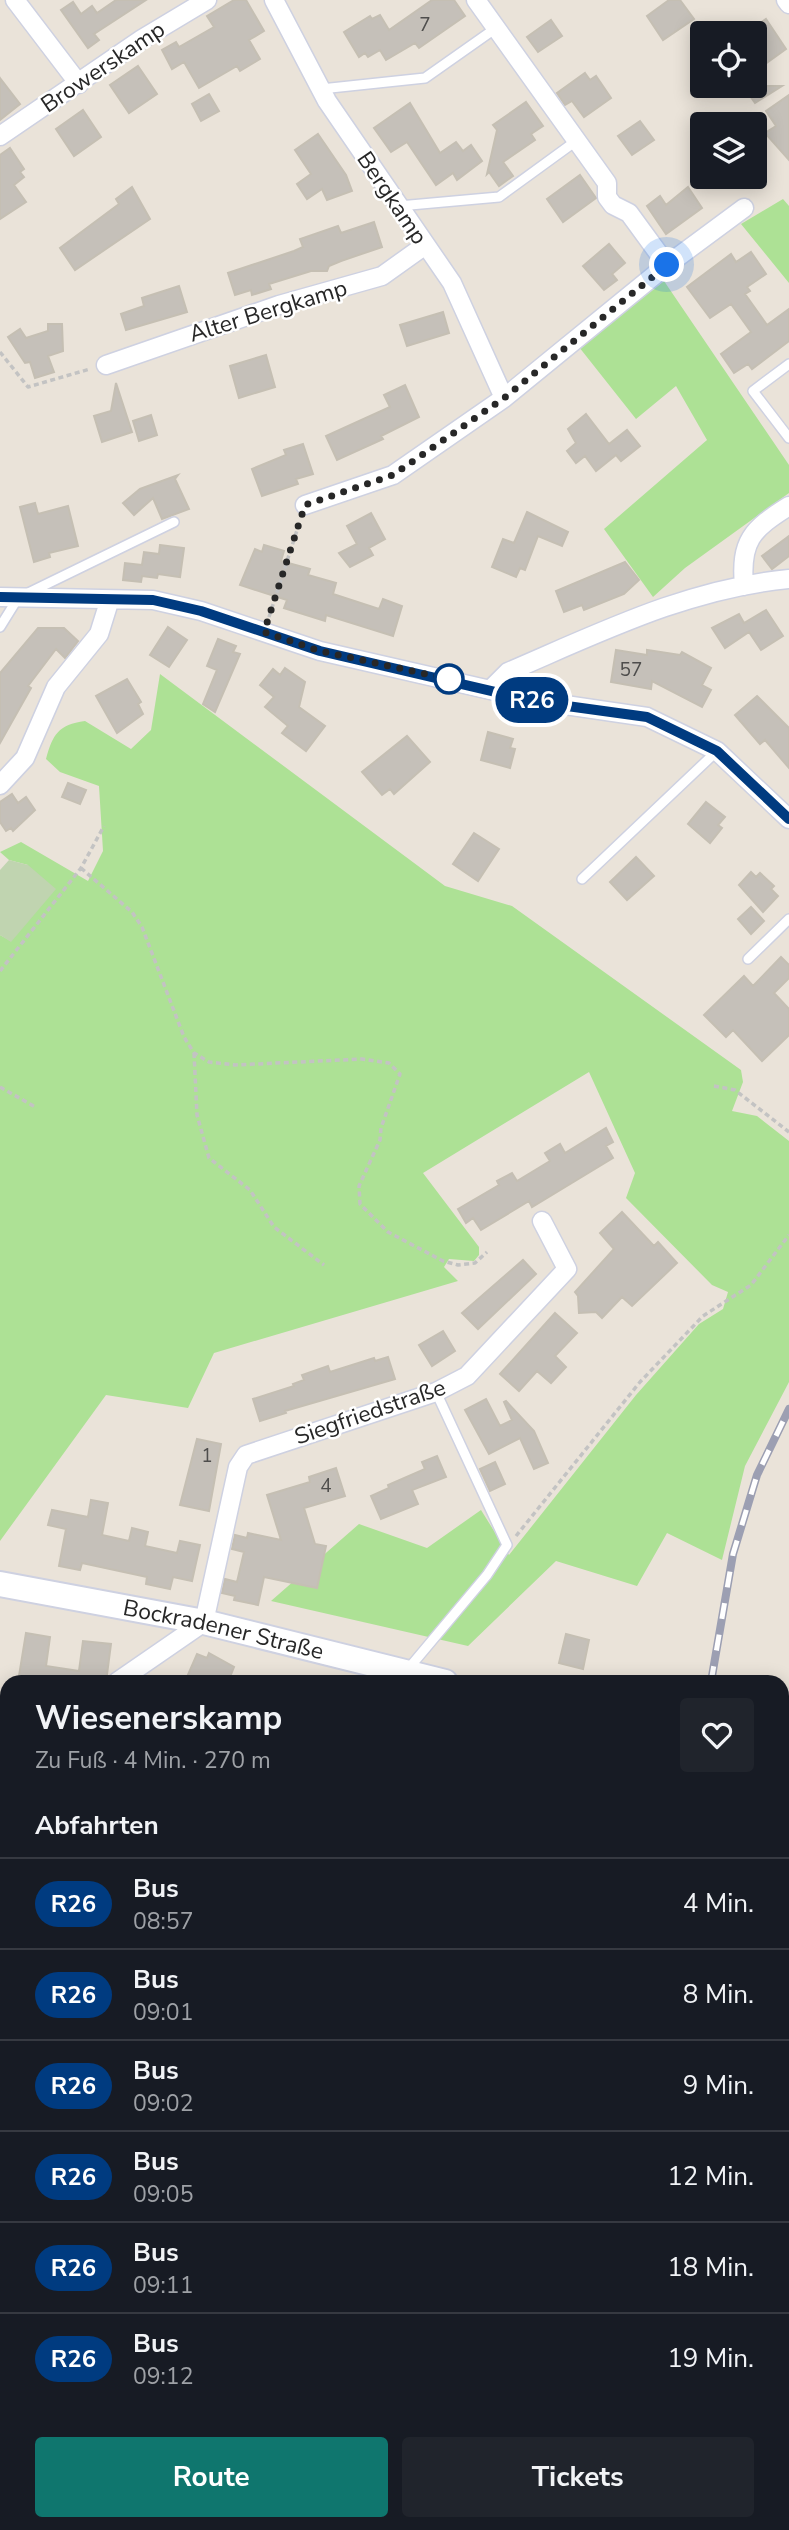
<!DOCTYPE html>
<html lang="de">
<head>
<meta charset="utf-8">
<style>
	:root { --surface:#171b24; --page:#20242c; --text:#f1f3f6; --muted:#9ea1a6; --line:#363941; --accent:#0f766e }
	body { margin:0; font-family:"Nunito Sans",sans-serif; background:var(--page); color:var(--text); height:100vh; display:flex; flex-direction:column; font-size:26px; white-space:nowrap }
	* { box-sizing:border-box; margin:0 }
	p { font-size:23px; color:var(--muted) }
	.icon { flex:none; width:38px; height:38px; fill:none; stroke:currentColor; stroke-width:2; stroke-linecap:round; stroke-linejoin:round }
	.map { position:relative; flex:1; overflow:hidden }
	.side { position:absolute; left:0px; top:1675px; width:789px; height:856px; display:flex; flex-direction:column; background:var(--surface); border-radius:21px 21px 0 0; box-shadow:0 4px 18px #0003 }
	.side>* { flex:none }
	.badge { padding:0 14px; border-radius:23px; font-size:24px; line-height:46px }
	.controls { position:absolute; left:690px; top:21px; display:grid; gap:14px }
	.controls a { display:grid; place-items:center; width:77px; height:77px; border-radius:7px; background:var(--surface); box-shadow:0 4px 18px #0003; font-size:35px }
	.you { position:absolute; width:35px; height:35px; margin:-18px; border:5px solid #fff; border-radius:50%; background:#1a73e8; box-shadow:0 0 0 10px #1a73e833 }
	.map>.badge { position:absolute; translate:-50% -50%; box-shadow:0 0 0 4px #fff }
	h2 { padding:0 35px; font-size:26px; line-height:63px }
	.round { display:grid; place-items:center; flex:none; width:74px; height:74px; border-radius:7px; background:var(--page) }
	.summary { display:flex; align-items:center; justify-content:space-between; height:119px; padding:0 35px }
	h1 { font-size:33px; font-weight:700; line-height:52px }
	.primary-button { display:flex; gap:14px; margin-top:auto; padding:14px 35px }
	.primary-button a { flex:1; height:80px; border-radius:7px; background:var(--accent); color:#fff; font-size:28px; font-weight:700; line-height:80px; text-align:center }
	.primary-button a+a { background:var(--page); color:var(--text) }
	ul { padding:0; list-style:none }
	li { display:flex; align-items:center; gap:21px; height:91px; padding:0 35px; border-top:2px solid var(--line) }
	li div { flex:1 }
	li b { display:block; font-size:26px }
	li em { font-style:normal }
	li .badge { min-width:77px; font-weight:700; text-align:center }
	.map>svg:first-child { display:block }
	.green { fill:#ade195 }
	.cemetery { fill:#c0d4b0 }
	.building { fill:#c5c0b9; stroke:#c5bfb3; stroke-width:2 }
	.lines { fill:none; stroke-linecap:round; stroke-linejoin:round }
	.lane-casing { stroke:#ced1e1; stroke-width:12 }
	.street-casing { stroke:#ced1e1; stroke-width:21 }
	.secondary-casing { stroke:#ced1e1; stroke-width:28 }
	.path { stroke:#c3c3c3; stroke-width:3.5; stroke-dasharray:5 3.5; stroke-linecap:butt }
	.lane { stroke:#fff; stroke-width:9 }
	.street { stroke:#fff; stroke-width:18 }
	.secondary { stroke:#fff; stroke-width:24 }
	.rail-casing { stroke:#9c9fb2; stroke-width:8 }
	.rail { stroke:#fff; stroke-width:5; stroke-dasharray:16; stroke-linecap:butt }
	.line-casing { stroke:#fff; stroke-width:16 }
	.line { stroke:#003b80; stroke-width:10 }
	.walk { stroke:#272727; stroke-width:7; stroke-dasharray:0 12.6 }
	.stop-dot { fill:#fff; stroke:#003b80; stroke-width:3.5 }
	.labels { text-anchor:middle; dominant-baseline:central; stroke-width:5; stroke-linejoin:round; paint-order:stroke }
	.number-label { font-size:19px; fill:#4e4d4c }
	.street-label { font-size:23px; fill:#272727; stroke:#fff }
</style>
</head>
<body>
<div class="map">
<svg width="789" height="2530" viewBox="0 0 789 2530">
	<rect width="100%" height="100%" fill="#eae3d9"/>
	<path class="green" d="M783,199L789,206V283L741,224Z
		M664,281L789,465V493L685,568L653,597L604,529L707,440L676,386L636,419L579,347Z
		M160,674L445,886L512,906L741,1070L743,1082L732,1111L757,1116L789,1141V1382L745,1466L722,1560L667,1533L637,1586L556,1561L468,1646L271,1601L359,1524L427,1548L481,1510L509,1555L636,1395L699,1324L723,1309L728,1292L712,1285L626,1198L635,1173L589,1072L423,1173L479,1247V1255L474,1261L449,1259L444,1267L458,1281L214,1353L188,1408L106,1395L0,1541V935L11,941L28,865L9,860L0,852L21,842L88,881L103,851L99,786L60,772L46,759C53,734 58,725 85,721L131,749L151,730Z
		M46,2524H155L170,2530H69Z"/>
	<path class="cemetery" d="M9,860L28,865L56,889L11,942L0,935V870Z"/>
	<path class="building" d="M116,0H146L94,34L99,40L88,48L61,10L73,2L81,14L92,6L97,13Z
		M234,0H246L264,31L249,40L260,59L240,71L237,66L199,88L184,62L172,69L162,50L176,42L179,47L214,27L207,16Z
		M432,0H454L465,16L419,48L415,43L386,60L380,50L368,57L365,53L359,57L344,32L370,16L372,19L380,15L389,30Z
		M669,0H680L694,19L663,40L647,16Z
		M766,19L786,49L754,72V27Z
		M551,20L562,36L538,52L527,37Z
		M138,66L157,94L129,113L110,85Z
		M585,73L590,80L596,76L611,98L584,117L572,101L565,105L557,93Z
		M0,78L20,104L0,120Z
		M743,86H782L755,103Z
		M209,94L219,111L201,121L192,104Z
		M789,95V160L765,133L776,126L766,111Z
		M526,102L543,126L531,134L535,140L503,162L513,176L499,186L489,172L487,174L497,130L493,125Z
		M410,103L440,153L456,142L463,151L471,145L482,161L457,180L453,173L436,185L407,142L391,152L374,128Z
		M83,110L101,137L74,156L56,129Z
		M640,121L654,140L632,155L618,136Z
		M318,134L346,175L352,191L327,200L322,189L307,199L297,184L311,174L295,150Z
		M10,148L24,169L20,172L24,177L14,185L26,202L0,219V155Z
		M580,175L596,198L563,222L547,199Z
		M132,187L150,219L75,270L60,248L119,204L116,199Z
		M688,187L702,208L666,234L647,206L660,196L666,205Z
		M374,222L382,247L341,261L329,266L327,271H311L269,284L271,289L252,295L251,290L235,295L228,273L294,251L303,247L300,239L338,226L341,233Z
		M609,244L625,263L612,274L617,280L604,290L583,266Z
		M751,252L766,274L747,287L750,291L745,294L767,325L789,309V341L752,369L748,364L734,373L721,354L751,332L731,304L710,318L687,287L731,254L736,262Z
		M179,286L187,312L126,330L121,314L144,306L142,298Z
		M443,312L449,333L407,346L400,325Z
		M48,324H62L63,351L48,356L54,372L35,378L30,362L25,363L8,337L20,329L26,338L48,331Z
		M266,355L275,387L239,398L230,366Z
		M116,383L132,432L102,442L94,416L111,411Z
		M405,385L419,417L381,436L383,439L337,460L326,436L390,407L384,395Z
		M586,414L609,444L627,430L640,446L621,461L616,455L596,471L585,456L576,463L567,451L576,443L568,429Z
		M151,415L157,435L139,441L133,421Z
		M303,444L313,474L296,479L298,484L262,496L252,469L286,455L284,450Z
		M178,475L175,479L189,509L162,519L153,498L134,515L123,503L140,489Z
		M35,503L38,514L68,506L78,546L49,553L50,557L34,562L20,507Z
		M527,512L568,532L562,546L538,536L525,570L520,568L516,577L492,567L503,539L514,543Z
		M371,513L385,539L369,548L373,555L350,567L339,553L357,544L347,526Z
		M789,536V556L772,569L762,556Z
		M160,545L184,548L180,577L158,574L157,578L142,576L141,582L123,580L125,563L142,565L144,552L159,554Z
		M264,545L284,551L281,561L310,569L308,575L336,583L333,594L379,609L383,599L402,606L393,636L326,615L325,621L284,608L287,600L240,585L255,549L262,552Z
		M625,562L639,580L624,594L584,610L582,605L564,612L556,591Z
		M766,610L783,636L761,650L749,632L725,648L712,628L739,614L744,623Z
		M168,627L187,640L169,667L150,655Z
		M38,628H64L78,641L65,658L56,649L28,686L31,688L0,743V673Z
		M218,639L236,646L233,652L240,654L215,712L203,704L217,670L207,666Z
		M616,650L647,655V650L680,655L682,652L711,668L702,685L711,690L702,707L652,681L651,689L611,682Z
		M285,668L305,682L299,707L325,726L306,751L282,733L288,726L265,707L274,697L260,685L273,669L280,675Z
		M127,679L141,702L138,704L143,714L117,733L96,696Z
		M757,696L789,728V768L765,740L760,744L735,715Z
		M488,732L513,739L510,748L515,749L510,768L481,760Z
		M407,736L430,762L394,794L390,789L382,795L362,772Z
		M68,783L86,790L80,804L62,797Z
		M12,794L18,803L26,797L35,810L13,831L11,828L6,831L0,822V802Z
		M706,802L725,817L718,825L722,828L710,843L688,824Z
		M474,833L499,849L478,881L453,864Z
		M636,857L654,876L627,900L610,882Z
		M751,872L756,877L760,873L774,886L771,889L778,896L763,912L739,885Z
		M751,907L764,921L751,934L738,919Z
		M781,957L789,965V978L774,993L789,1009V1035L762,1061L733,1030L726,1037L704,1015L744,976L753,986Z
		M606,1128L613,1142L606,1146L613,1158L532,1207L529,1201L481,1230L473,1218L466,1223L458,1209L499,1185L497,1181L512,1173L517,1181L550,1161L545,1153L560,1144L565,1153Z
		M622,1212L654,1246L658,1242L677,1263L632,1306L622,1297L602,1318L596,1312L579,1313L578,1296L575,1292L614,1249L600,1233Z
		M523,1260L536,1274L478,1329L462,1313Z
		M555,1313L577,1333L555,1356L566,1367L551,1383L537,1371L519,1391L500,1374Z
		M443,1331L455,1351L432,1366L419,1345Z
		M388,1357L395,1379L285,1411L286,1413L260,1421L253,1399L294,1386L293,1384L304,1380L302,1375L328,1366L330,1372L374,1358L375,1361Z
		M486,1399L500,1426L512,1420L504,1402L506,1401L534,1431L548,1463L534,1469L520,1438L489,1454L465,1410Z
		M197,1439L221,1444L209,1511L180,1505Z
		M437,1456L446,1477L412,1490L418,1504L381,1519L371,1496L389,1488L388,1485L425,1469L422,1462Z
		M495,1462L505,1484L490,1491L480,1469Z
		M336,1468L345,1496L304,1508L315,1544L326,1546L317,1588L264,1577L258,1605L234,1600L235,1596L222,1593L225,1579L237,1582L244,1552L232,1549L235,1535L247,1538L248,1533L281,1540L267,1495L310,1482L309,1477Z
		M91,1500L108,1503L102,1535L129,1541L132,1528L148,1532L145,1546L177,1553L180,1541L200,1545L192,1581L173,1577L170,1589L146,1584L147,1577L82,1563L80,1570L59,1566L66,1529L48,1525L52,1510L88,1517Z
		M26,1633L50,1637L46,1666L79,1671L83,1641L111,1644L106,1682H18Z
		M566,1634L589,1640L583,1669L559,1663Z
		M209,1653L234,1667L228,1682H198L187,1677L197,1654L207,1658Z"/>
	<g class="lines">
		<g class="lane-casing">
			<path id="lane" d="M321,89L425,78L496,28
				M399,206L499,197L576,141
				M789,364L753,391L789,438
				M0,627L18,598L174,522
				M582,879L717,751
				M748,959L789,919
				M409,1668L487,1575L507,1545L436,1392"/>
		</g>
		<g class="street-casing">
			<path id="street" d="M15,0L79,84
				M274,0L327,101L452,283L504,398
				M476,0L607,183V197L613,205L629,213L667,265
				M786,0L789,4
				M0,136L142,39L207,0
				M106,365L279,305L382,276L424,246
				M305,505L393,475L504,398L667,265L744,208
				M744,586C740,541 752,529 789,506
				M0,597L153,600L201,611L320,651L538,701L647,717L717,751L789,819
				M491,689L508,672C599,633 689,588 789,579
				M0,785L25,758L56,687L99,634L109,602
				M117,1682L204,1622L238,1467L246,1455L436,1392L467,1376L567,1269L542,1221
				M0,1763L7,1758
				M0,1837L7,1842
				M0,1929L7,1924
				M782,1985L789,1990
				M0,2254L7,2248
				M782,2267L786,2261
				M0,2422L7,2415
				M783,2525L789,2515
				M584,2530L589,2524"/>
		</g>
		<g class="secondary-casing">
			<g id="secondary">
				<path id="s1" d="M0,1584L204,1622L445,1682"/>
				<path d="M782,1762L789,1763"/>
			</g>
		</g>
		<path class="path" d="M0,352L28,387L90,369
			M269,617L300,521
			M81,868L132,912L142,927L184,1037L194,1053L209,1062L235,1065L362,1059L389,1063L400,1074L381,1128L380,1140L359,1186L360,1204L388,1232L443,1261L458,1265L475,1263L487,1252
			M0,971L81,868L104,826
			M194,1053L197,1115L209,1158L250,1190L274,1227L324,1265
			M714,1086L735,1090L789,1132
			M0,1087L37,1108
			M516,1536L640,1382L703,1316L751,1285L789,1235"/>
		<use href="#lane" class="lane"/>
		<use href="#street" class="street"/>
		<use href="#secondary" class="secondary"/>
		<g class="rail-casing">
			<path id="rail" d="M711,1682L733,1554L757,1475L789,1409
				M782,2117L789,2133"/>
		</g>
		<use href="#rail" class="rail"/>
	</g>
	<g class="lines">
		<g class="line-casing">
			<path id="line" d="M0,597L153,600L201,611L320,651L538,702L647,717L717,751L789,819"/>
		</g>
		<use href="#line" class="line"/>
		<path class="walk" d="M449,679L320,651L264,632L305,505L393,475L504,398L667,265"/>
	</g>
	<circle class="stop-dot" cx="449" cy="679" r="14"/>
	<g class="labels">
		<g class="number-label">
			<text x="425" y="25">7</text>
			<text x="631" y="670">57</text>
			<text x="207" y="1456">1</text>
			<text x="326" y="1486">4</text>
		</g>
		<g class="street-label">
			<text transform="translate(103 67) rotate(-34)">Browerskamp</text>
			<text transform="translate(392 198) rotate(56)">Bergkamp</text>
			<text transform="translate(268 311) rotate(-17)">Alter Bergkamp</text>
			<text transform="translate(370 1412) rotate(-19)">Siegfriedstraße</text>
			<text stroke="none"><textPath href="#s1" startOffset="228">Bockradener Straße</textPath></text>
		</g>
	</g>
</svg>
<div class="controls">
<a><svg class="icon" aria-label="locate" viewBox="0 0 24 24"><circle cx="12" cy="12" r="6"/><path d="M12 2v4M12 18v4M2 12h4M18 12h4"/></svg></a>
<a><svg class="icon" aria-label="layers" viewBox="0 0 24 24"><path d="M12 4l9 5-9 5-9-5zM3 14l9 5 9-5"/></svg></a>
</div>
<div class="you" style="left:667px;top:265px"></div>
<b class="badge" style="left:532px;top:700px;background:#003b80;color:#fff">R26</b>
<section class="side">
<div class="summary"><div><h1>Wiesenerskamp</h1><p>Zu Fuß · 4 Min. · 270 m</p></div><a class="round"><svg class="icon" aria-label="heart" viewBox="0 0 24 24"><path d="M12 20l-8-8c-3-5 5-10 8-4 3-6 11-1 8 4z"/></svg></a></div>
<h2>Abfahrten</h2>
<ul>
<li><span class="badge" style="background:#003b80;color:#fff">R26</span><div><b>Bus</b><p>08:57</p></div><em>4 Min.</em></li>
<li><span class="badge" style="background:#003b80;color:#fff">R26</span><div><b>Bus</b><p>09:01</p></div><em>8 Min.</em></li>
<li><span class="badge" style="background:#003b80;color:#fff">R26</span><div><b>Bus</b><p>09:02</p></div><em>9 Min.</em></li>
<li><span class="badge" style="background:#003b80;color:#fff">R26</span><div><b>Bus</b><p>09:05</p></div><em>12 Min.</em></li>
<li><span class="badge" style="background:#003b80;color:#fff">R26</span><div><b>Bus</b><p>09:11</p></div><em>18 Min.</em></li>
<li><span class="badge" style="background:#003b80;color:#fff">R26</span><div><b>Bus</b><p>09:12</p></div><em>19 Min.</em></li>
</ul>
<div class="primary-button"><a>Route</a><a>Tickets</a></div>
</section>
</div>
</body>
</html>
